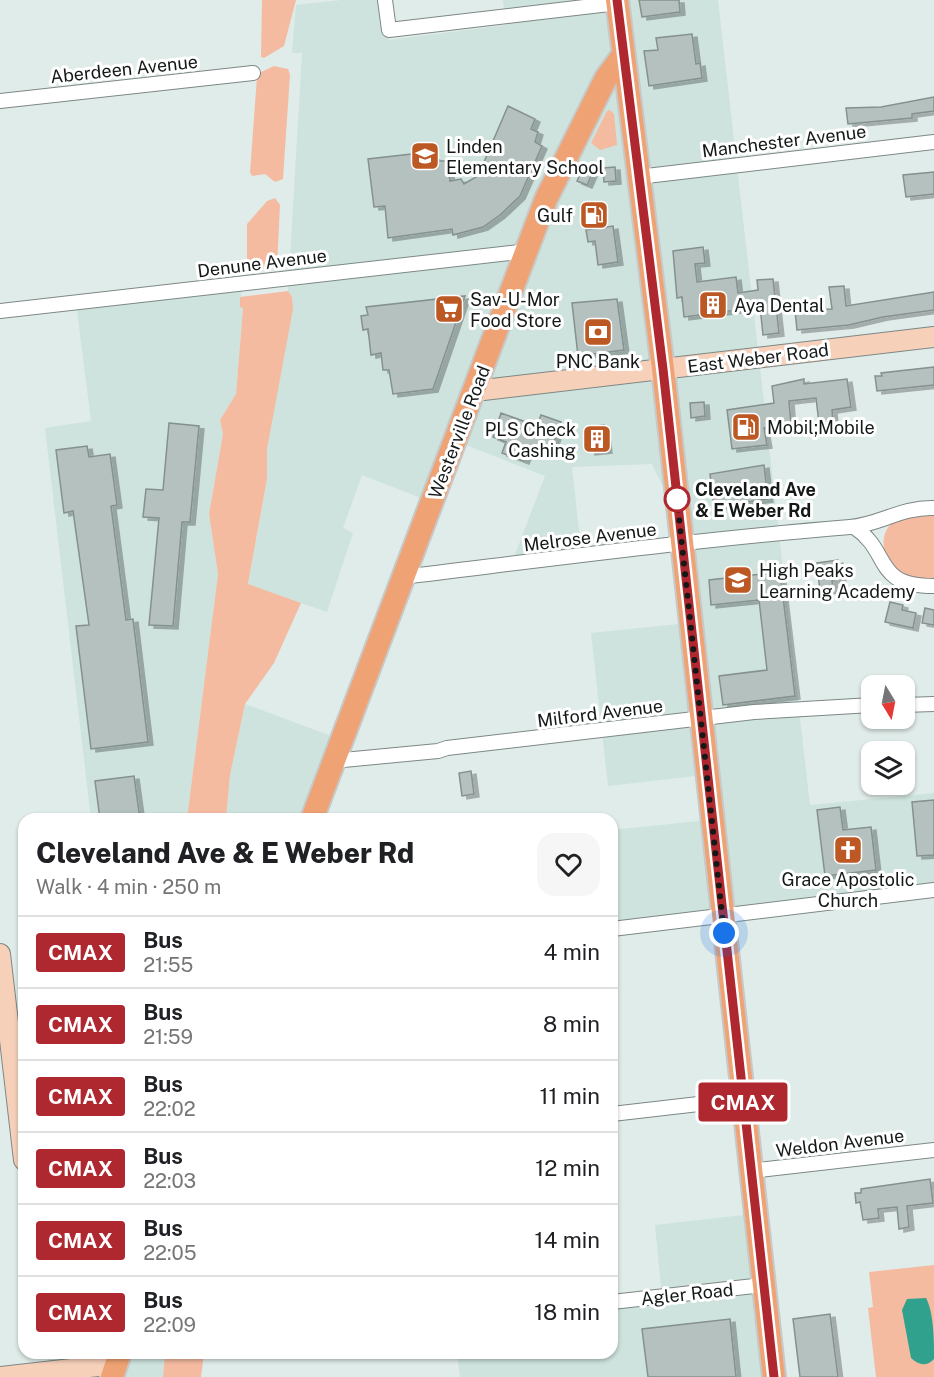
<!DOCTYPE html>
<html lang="en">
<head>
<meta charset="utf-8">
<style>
	:root { --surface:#fff; --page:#f6f6f6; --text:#202124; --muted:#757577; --line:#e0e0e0 }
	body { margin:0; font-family:"Public Sans",sans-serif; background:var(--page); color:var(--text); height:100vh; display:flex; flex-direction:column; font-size:22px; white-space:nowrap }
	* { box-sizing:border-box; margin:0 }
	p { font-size:20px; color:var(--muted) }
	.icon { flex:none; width:33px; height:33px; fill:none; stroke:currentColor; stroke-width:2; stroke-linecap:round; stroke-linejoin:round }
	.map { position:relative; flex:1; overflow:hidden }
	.sheet { position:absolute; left:18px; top:813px; width:600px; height:546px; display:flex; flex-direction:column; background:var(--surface); border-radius:18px; box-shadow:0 2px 4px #0004 }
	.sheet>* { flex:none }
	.badge { padding:0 12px; border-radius:4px; font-size:21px; line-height:39px }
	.needle { width:39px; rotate:170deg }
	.controls { position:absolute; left:861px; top:675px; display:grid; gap:12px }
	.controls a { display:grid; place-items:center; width:54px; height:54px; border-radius:12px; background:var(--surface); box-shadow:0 2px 4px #0004; font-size:30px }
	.you { position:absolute; width:30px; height:30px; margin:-15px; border:4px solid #fff; border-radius:50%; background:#1a73e8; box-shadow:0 0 0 9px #1a73e833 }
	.map>.badge { position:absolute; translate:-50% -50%; box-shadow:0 0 0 3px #fff }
	.round { display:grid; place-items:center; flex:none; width:63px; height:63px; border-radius:18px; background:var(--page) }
	.headline { display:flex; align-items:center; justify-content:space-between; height:102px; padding:0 18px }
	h1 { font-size:28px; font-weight:800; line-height:45px }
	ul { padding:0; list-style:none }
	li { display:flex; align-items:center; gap:18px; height:72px; padding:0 18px; border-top:2px solid var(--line) }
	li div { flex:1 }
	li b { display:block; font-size:22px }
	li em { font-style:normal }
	li .badge { min-width:66px; font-weight:700; text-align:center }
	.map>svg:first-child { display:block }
	.built { fill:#cee3dd }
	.green { fill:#f5bba1 }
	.water { fill:#2fa18d }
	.building { fill:#b5c1be; stroke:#85918e; stroke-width:1.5; filter:url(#shadow) }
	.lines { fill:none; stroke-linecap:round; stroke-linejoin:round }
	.street-casing { stroke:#7d8885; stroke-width:16 }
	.secondary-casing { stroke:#7d8885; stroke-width:22 }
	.primary-casing { stroke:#c7c8c7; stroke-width:26 }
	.street { stroke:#fff; stroke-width:14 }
	.secondary { stroke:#f7d0ba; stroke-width:20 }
	.primary { stroke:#efa274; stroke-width:22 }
	.line-casing { stroke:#fff; stroke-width:14 }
	.line { stroke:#af272f; stroke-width:9 }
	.walk { stroke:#141817; stroke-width:6; stroke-dasharray:0 10.8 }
	.stop-dot { fill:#fff; stroke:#af272f; stroke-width:3 }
	.labels { text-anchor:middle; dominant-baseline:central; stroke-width:6; stroke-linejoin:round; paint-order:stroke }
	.street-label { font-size:18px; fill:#141817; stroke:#fff }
	.poi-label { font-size:18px; fill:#141817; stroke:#fff; text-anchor:start }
	.stop-label { font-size:18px; font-weight:bold; fill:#141817; stroke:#fff; text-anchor:start }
</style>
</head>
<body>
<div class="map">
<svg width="934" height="1377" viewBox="0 0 934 1377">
	<defs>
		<filter id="shadow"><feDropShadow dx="5" dy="3" stdDeviation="0" flood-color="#0004"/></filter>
	</defs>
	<rect width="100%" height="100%" fill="#e0ece9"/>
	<path class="built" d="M341,0H383L389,40L506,25L503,0H718L810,805L934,793V890L612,929V830L709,820L704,775L608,786L591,633L688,623L679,520L652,464L572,467L582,559L511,565L545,476L456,441L431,502L362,475L343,528L353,533L327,612L248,585L267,480V449L292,297L288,293L302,53H292L296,5Z
		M242,284L240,307H243L236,395L220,420L223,434L209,514L218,574L187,819H91L45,428L91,421L76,303Z
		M245,704L342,740L312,819H226L230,775Z
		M752,1214L773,1377H460L457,1353H612V1303L662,1297L655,1225Z
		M47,1353H165L163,1377H0L48,1366Z"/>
	<path class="green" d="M262,0H296L284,46L264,58L261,57Z
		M274,66L288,69L290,75L283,179L275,182L265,174L252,176L250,172L257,77L261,72Z
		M610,110L614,114L617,145L600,150L591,143L607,111Z
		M275,198L280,205L277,267L247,270V224L267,201Z
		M288,291L292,297L293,309L267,449V479L248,584L301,603L274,663L245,704L230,775L226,819H187L218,574L209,514L223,434L220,420L236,394L243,308L240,307V297Z
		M934,513V579C924,579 911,579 901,574C884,566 876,536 893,522C902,514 922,515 934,513Z
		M934,1265V1377H876L868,1308L873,1307L869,1272Z
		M165,1353H204L201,1377H163Z"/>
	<path class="water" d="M926,1298C934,1313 934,1341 934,1359C927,1367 918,1365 911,1358L902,1310L907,1299Z"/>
	<path class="building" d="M639,0H679L680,12L642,17Z
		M692,34L696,64L700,63L702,78L649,86L644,51L658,50L656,38Z
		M934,97V111L912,114V118L848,124L846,108L881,107Z
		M508,106L535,119L531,129L538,132L535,142L542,146L520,196L500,215L483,227L453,235L452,229L388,238L385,206L374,207L368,159L429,152L439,161H447L450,181L461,179L464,184L476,177L484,162Z
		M615,167L616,181L604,182L603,168Z
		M582,170L592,174L587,185L577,181Z
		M934,172V194L906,197L903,175Z
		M613,226L618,262L598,265L595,241L588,242L586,230Z
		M703,247L705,263L695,264L697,282L736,277L738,293L758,290L757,280L773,279L779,333L763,335L760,307L684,317L682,297L677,298L673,251Z
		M844,286L846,306L934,292V310L883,317L849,325L797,330L795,311L832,309L829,287Z
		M465,296L433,389L393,394L389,370H383L381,353L371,355L368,329L363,330L361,316L368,315L366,307Z
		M617,299L624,350L578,356L572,303Z
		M934,367V385L877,391L875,376H882L881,373Z
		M804,379V384L847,379L851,407L832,410L833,421L819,423L816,398L789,401L791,425L764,428L767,445L732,449L727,410L774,403L772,386Z
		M704,402L705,416L691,418L690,403Z
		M501,413L537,426L541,415L561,422L549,456L529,449L524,461L502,453L506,442L493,437Z
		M169,423L199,426L190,522H182L173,626L149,625L159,518L143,517L146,489L163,490Z
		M604,425L607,450L590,452L587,427Z
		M87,446L89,457L110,454L117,505L111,506L126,620L133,619L148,742L91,749L76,626L89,625L73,511L64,513L56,450Z
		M764,465L768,499L714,507L710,474Z
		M838,560L841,579L832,580L833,590L820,592L817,563Z
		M780,572L795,696L723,705L719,676L767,670L759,600L711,605L709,580Z
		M890,602L903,605L902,610L916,613L913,628L885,622Z
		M925,608L934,610V625L922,623Z
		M471,771L474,794L462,796L459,773Z
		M134,776L140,819H100L95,781Z
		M934,800V855L917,856L912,802Z
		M840,807L843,830L871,827L876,870L825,876L817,810Z
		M930,1179L933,1203L907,1206L909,1227L899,1229L897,1207L878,1209L879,1218L863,1220L860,1202L856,1203L855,1193H861V1189Z
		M830,1314L838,1377H800L793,1319Z
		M730,1319L736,1377H648L642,1329Z"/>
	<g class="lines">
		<g class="street-casing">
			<path id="street" d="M385,0L389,30L618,3
				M0,101L253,73
				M638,177L934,142
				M0,311L528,251
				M854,527C892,552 872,586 934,586
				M402,577C551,559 701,539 850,527C879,525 901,507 934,508
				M904,705L934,704
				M333,761L438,751L447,748L754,712L872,705
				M612,929L934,890
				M612,1114L742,1099
				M750,1171L934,1150
				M612,1302L763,1285"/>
		</g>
		<g class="secondary-casing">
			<path id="secondary" d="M475,391L934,337
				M0,954L24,1160
				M0,1377L116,1364"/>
		</g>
		<g class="primary-casing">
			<path id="primary" d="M617,0L663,369L774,1377
				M312,819L546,199L606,78L623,55
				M112,1377L120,1353"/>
		</g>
		<use href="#street" class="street"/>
		<use href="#secondary" class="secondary"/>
		<use href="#primary" class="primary"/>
	</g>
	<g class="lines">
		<g class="line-casing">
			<path id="line" d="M617,0L663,369L774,1377"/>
		</g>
		<use href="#line" class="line"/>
		<path class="walk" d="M677,499L724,933"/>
	</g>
	<defs>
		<g id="school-square" transform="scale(1.5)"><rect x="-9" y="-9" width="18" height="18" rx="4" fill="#bc5824" stroke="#fff"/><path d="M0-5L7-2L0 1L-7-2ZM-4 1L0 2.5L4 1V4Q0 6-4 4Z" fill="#fff"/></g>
		<g id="fuel-square" transform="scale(1.5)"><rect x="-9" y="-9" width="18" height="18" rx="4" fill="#bc5824" stroke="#fff"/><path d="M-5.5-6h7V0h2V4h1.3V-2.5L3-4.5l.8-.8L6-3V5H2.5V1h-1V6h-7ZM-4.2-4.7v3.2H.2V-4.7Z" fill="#fff"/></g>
		<g id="building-square" transform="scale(1.5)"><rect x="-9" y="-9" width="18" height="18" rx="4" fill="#bc5824" stroke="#fff"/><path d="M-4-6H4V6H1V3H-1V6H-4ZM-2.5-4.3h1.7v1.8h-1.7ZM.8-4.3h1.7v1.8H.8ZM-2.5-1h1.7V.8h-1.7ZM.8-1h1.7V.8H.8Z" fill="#fff"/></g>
		<g id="supermarket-square" transform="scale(1.5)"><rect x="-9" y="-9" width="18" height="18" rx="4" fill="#bc5824" stroke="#fff"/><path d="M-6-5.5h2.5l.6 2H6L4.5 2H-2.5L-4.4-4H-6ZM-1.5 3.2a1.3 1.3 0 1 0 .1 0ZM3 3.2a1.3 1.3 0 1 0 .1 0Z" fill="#fff"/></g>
		<g id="bank-square" transform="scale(1.5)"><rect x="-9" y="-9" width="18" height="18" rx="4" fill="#bc5824" stroke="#fff"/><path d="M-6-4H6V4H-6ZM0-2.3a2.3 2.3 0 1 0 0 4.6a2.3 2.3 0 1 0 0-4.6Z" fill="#fff"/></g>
		<g id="church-square" transform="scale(1.5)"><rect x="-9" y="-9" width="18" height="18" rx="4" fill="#bc5824" stroke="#fff"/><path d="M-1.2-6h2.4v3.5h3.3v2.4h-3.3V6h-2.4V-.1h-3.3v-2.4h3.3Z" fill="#fff"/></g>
	</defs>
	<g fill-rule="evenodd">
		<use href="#school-square" x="425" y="156"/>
		<use href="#fuel-square" x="594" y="215"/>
		<use href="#building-square" x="713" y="305"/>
		<use href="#supermarket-square" x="449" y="309"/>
		<use href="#bank-square" x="598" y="332"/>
		<use href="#fuel-square" x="746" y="427"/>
		<use href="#building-square" x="597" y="439"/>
		<use href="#school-square" x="738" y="580"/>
		<use href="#church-square" x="848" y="850"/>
	</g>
	<circle class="stop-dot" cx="677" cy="499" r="12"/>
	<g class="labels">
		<g class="street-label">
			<text transform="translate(124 69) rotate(-6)">Aberdeen Avenue</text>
			<text transform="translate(784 141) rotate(-7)">Manchester Avenue</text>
			<text transform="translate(262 263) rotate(-7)">Denune Avenue</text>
			<text transform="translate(758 358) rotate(-7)">East Weber Road</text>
			<text transform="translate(459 432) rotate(-69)">Westerville Road</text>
			<text transform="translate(590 537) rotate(-7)">Melrose Avenue</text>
			<text transform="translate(600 713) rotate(-7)">Milford Avenue</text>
			<text transform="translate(840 1143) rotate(-7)">Weldon Avenue</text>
			<text transform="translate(687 1294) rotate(-6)">Agler Road</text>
		</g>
		<g class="poi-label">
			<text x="446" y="146">Linden<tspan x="446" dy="21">Elementary School</tspan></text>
			<text x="573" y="215" text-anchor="end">Gulf</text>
			<text x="470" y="299">Sav-U-Mor<tspan x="470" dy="21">Food Store</tspan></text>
			<text x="734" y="305">Aya Dental</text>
			<text x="598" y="361" text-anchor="middle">PNC Bank</text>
			<text x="767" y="427">Mobil;Mobile</text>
			<text x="576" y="429" text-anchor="end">PLS Check<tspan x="576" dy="21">Cashing</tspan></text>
			<text x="759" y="570">High Peaks<tspan x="759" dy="21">Learning Academy</tspan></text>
			<text x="848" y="879" text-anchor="middle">Grace Apostolic<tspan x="848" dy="21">Church</tspan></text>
		</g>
		<g class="stop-label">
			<text x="695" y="489">Cleveland Ave<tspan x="695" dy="21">&amp; E Weber Rd</tspan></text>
		</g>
	</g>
</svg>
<div class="controls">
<a><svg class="needle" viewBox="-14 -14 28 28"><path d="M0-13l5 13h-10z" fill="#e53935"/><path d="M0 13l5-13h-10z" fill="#757577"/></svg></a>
<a><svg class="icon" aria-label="layers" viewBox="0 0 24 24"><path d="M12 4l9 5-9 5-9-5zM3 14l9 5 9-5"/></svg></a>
</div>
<div class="you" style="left:724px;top:933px"></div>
<b class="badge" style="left:743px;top:1102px;background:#af272f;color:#fff">CMAX</b>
<section class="sheet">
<div class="headline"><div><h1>Cleveland Ave &amp; E Weber Rd</h1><p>Walk · 4 min · 250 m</p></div><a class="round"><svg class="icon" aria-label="heart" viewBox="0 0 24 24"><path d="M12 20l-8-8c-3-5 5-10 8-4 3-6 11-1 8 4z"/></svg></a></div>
<ul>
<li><span class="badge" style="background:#af272f;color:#fff">CMAX</span><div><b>Bus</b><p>21:55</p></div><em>4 min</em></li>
<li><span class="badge" style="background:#af272f;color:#fff">CMAX</span><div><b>Bus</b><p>21:59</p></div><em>8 min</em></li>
<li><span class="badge" style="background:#af272f;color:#fff">CMAX</span><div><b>Bus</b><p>22:02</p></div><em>11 min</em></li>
<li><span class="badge" style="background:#af272f;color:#fff">CMAX</span><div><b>Bus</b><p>22:03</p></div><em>12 min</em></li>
<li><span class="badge" style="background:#af272f;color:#fff">CMAX</span><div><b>Bus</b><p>22:05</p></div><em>14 min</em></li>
<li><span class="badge" style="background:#af272f;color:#fff">CMAX</span><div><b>Bus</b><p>22:09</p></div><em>18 min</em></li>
</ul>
</section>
</div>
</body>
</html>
